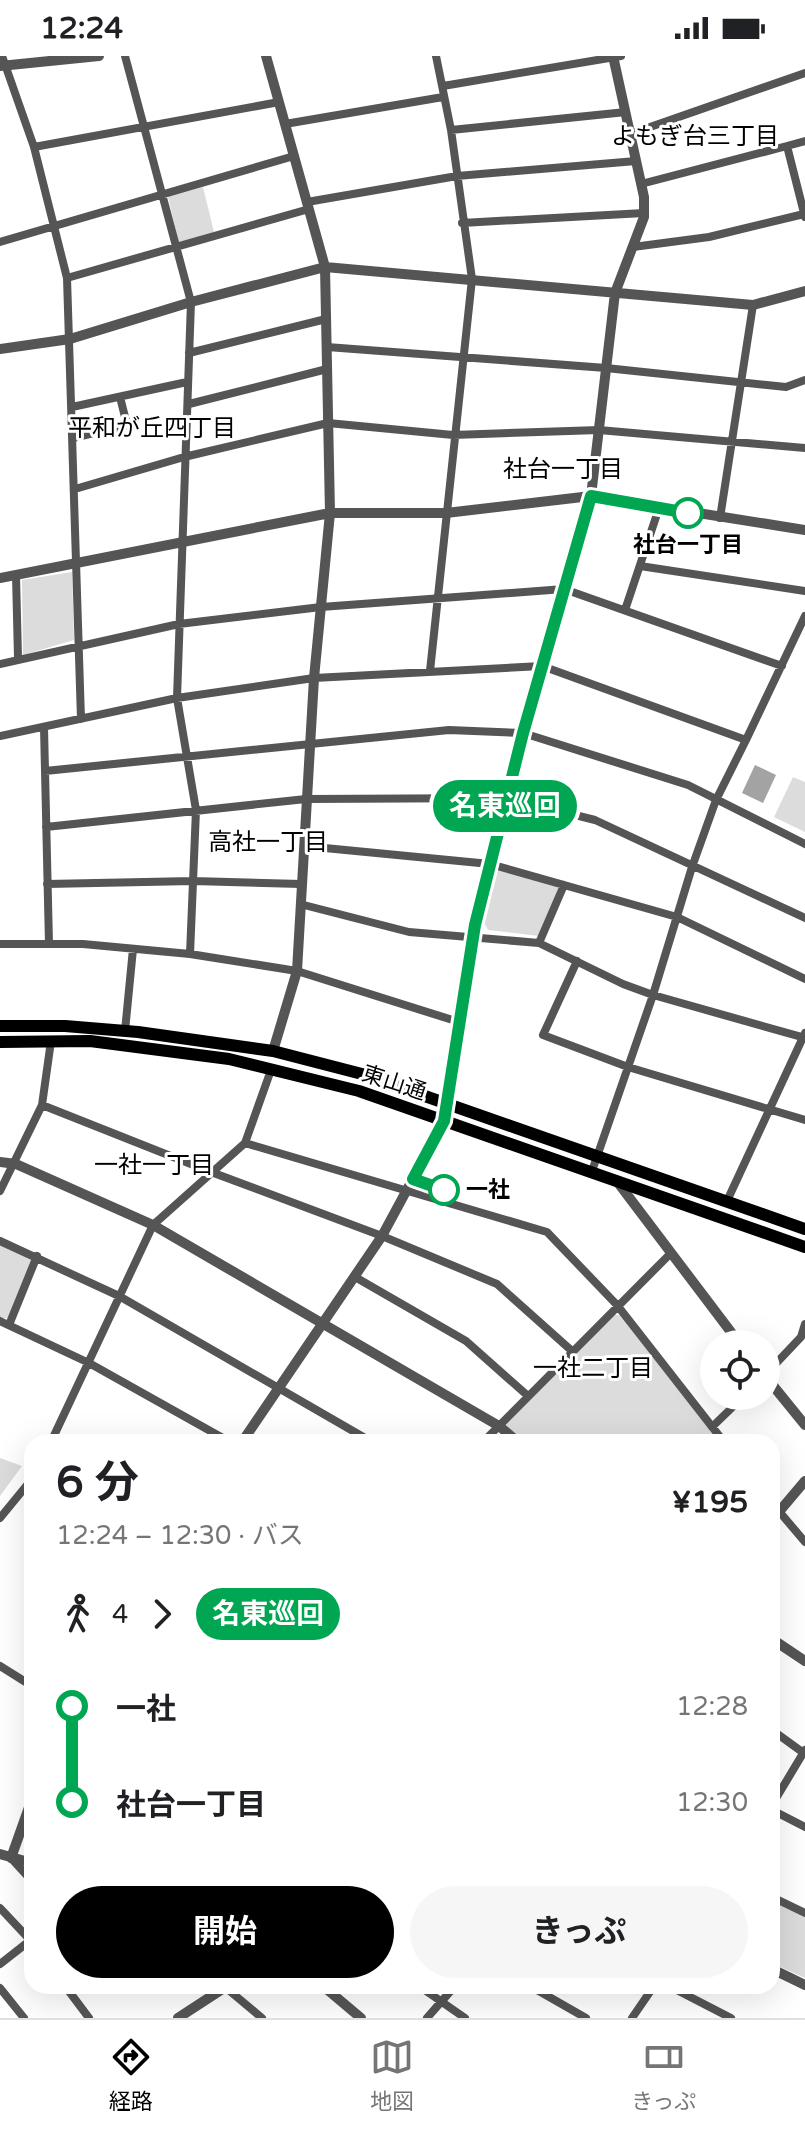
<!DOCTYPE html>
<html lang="ja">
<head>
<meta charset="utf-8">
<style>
	:root { --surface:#fff; --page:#f6f6f6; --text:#202124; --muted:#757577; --line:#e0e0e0; --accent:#000 }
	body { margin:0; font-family:"Varela Round","Noto Sans JP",sans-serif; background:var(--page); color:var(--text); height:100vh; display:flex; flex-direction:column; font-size:30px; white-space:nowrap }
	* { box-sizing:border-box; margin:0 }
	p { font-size:26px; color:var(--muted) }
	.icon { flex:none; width:44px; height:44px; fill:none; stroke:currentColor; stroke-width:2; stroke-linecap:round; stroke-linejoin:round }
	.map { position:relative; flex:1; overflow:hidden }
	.drawer { position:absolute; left:24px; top:1378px; width:756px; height:560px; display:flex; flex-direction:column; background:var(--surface); border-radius:24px; box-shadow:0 8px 32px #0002 }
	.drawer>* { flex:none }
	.badge { padding:0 16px; border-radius:26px; font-size:28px; line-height:52px }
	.controls { position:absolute; left:700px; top:1274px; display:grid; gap:16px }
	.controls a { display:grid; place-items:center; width:80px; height:80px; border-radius:50%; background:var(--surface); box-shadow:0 8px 32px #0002; font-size:40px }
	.map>.badge { position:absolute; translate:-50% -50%; box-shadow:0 0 0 4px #fff }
	.legs { display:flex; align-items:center; gap:12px; height:88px; padding:0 32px; font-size:26px }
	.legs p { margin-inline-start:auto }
	.headline { display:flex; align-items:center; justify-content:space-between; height:136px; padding:0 32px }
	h1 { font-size:44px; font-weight:700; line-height:60px }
	.cta { display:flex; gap:16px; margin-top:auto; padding:16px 32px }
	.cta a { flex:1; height:92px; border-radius:48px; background:var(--accent); color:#fff; font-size:32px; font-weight:700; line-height:92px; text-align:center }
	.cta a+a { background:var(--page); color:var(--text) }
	ul { padding:0 32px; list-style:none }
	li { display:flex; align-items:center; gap:28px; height:96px; font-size:30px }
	li i { display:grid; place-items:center; width:12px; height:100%; margin:0 10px; background:currentColor }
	li i::after { content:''; width:20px; height:20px; margin:-10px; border:6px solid; border-radius:50%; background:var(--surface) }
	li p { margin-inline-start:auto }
	li:first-child i { background:linear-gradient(#0000 50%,currentColor 0) }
	li:last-child i { background:linear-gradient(currentColor 50%,#0000 0) }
	.status { display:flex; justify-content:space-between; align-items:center; height:56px; padding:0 40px; background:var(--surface); direction:ltr }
	.status svg { height:22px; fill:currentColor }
	.tabs { display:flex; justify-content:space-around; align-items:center; height:112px; border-top:2px solid var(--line); background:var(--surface); font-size:22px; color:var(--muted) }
	.tabs a { display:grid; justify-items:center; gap:4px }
	.tabs .on { color:var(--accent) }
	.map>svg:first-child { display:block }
	.green { fill:#dcdcdc }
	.water { fill:#a3a3a3 }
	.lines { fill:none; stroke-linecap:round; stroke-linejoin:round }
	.minor { stroke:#555; stroke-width:8 }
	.tertiary { stroke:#555; stroke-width:10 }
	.primary { stroke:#000; stroke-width:12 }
	.line-1-casing { stroke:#fff; stroke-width:18 }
	.line-1 { stroke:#00a651; stroke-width:12 }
	.stop-1-dot { fill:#fff; stroke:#00a651; stroke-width:4 }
	.labels { text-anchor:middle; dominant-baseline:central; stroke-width:6; stroke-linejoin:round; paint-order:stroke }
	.stop-label { font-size:22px; font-weight:bold; fill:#000; stroke:#fff }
	.street-label { font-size:22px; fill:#000; stroke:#fff }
	.neighbourhood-label { font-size:24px; fill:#000; stroke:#fff }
</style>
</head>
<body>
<div class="status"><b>12:24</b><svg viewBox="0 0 49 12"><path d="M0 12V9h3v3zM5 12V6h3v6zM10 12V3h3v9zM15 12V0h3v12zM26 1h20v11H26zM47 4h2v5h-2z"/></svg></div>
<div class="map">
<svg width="805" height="1962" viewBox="0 0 805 1962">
	<rect width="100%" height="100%" fill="#fff"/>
	<path class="green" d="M203,131L214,176L179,187L168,141Z
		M72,516L74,584L23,599L22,524Z
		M793,721L805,726V776L774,761Z
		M499,814L559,830L539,880L488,874L483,865L494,818Z
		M0,1189L30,1201L32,1205L8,1262H0Z
		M614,1259H621L720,1386H526L506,1370L507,1367Z
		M0,1402L22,1410L0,1440Z
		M772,1845L805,1860V1922L772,1907Z"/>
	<path class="water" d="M755,709L776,719L763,747L742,737Z"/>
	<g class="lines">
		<path class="minor" d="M2,0L34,91L67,222L81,663
			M125,0L191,246L177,642L196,754L190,898
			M443,30L621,0
			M285,68L443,41
			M451,74L626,56
			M630,78L805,17
			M787,90L805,85
			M34,91L279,46
			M641,128L787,90L805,161
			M307,146L457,120L636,105
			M462,167L644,157
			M0,186L294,100
			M633,191L709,181L804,158
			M67,222L309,153
			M327,291L606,312L786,331L805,324
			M189,297L326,263
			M189,348L327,313
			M72,351L187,326
			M73,382L127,369L120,341
			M75,433L184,401L328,367L453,379L599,374L805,392
			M720,462L753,249
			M640,510L805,535
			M16,519L18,602
			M625,554L659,452
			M0,608L179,568L321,551L564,533L782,610
			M430,615L472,223L451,74L436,0
			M44,671L49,888
			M0,680L177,642L314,622L542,610L746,684L716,744L692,811L653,939L592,1115
			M746,684L805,560
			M45,715L449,674L523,677L688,729L805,788
			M46,771L306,743L507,742L595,764L805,862
			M304,790L490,808L677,861L805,923
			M47,828L193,825L301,828
			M300,848L409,876L539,887L623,928L653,939L805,982
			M539,887L564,829
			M0,888H83L190,898L297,915L459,966
			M577,905L543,979L628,1011L805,1064
			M125,975L133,893
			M42,1049L211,1116L382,1180L497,1228L572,1295
			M245,1087L271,1014
			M0,1135L42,1049L51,985
			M727,1145L805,977
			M0,1185L119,1240L372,1386
			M355,1221L466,1285L528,1340
			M0,1265L89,1307L230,1386
			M9,1269L37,1200
			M766,1318L801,1281L805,1268
			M712,1371L744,1340
			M51,1386L153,1169L245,1087L547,1176L617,1249L724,1386
			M483,1386L670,1198
			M772,1447L805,1486
			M0,1462L32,1423
			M0,1610L32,1630
			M772,1674L805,1698
			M772,1749L805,1694
			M772,1754L805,1771
			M11,1802L32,1825
			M772,1841L805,1857
			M0,1852L32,1886
			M0,1908L32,1883
			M65,1930L89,1962
			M419,1930L465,1962
			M530,1930L586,1962
			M669,1930L731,1962
			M225,1931L262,1962
			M0,1932L24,1962
			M427,1962L455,1930
			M632,1962L654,1930"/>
		<path class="tertiary" d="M266,0L325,211L330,457L314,622L297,915L273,995
			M0,10L99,0
			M0,293L70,283L191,246L325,211L753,249L805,235
			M0,522L330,457H446L591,440L805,474
			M0,1106L16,1108L153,1169L499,1370L518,1386
			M616,1124L740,1288
			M766,1321L805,1369
			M242,1386L382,1180L444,1065L475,869L523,677L591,440L615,237L644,161V141L613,0
			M772,1464L805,1425
			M772,1583L805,1605
			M0,1798L32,1807
			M11,1802L32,1743
			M772,1913L805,1929
			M323,1930L361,1962
			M178,1962L227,1930"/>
		<path class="primary" d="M0,970H65L138,976L273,995L362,1018L805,1173
			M0,986L90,985L229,1003L359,1035L805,1191"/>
	</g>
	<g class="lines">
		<g class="line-1-casing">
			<path id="line-1" d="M444,1134L413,1123L444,1065L475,869L523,677L591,440L688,457"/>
		</g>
		<use href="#line-1" class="line-1"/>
	</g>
	<g class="stop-1-dot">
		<circle cx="688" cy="457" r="14"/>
		<circle cx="444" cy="1134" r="14"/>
	</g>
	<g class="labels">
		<g class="stop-label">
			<text x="688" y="489">社台一丁目</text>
			<text x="466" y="1134" text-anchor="start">一社</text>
		</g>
		<g class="street-label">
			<text transform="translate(394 1027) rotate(18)">東山通</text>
		</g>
		<g class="neighbourhood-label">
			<text x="695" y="80">よもぎ台三丁目</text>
			<text x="152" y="372">平和が丘四丁目</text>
			<text x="563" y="413">社台一丁目</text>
			<text x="268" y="786">高社一丁目</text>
			<text x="154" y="1109">一社一丁目</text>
			<text x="593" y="1312">一社二丁目</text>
		</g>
	</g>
</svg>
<div class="controls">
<a><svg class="icon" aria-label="locate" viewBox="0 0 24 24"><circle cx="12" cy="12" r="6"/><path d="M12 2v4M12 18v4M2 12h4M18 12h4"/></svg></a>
</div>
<b class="badge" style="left:505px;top:750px;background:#00a651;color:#fff">名東巡回</b>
<section class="drawer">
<div class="headline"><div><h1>6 分</h1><p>12:24 – 12:30 · バス</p></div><b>¥195</b></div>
<div class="legs"><svg class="icon" aria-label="walk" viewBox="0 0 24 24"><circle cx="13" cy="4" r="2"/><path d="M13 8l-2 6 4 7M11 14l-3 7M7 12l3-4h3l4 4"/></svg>4<svg class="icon" aria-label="forward" viewBox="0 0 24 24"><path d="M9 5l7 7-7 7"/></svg><b class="badge" style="background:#00a651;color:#fff">名東巡回</b></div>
<ul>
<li><i style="color:#00a651"></i><b>一社</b><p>12:28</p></li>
<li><i style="color:#00a651"></i><b>社台一丁目</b><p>12:30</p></li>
</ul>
<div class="cta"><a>開始</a><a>きっぷ</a></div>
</section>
</div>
<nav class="tabs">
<a class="on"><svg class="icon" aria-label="directions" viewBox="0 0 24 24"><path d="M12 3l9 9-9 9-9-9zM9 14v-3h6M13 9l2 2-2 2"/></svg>経路</a>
<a><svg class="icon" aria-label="map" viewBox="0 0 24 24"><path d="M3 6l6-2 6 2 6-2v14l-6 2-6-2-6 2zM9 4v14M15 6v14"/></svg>地図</a>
<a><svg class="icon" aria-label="tickets" viewBox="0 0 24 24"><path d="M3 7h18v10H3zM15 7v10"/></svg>きっぷ</a>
</nav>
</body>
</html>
